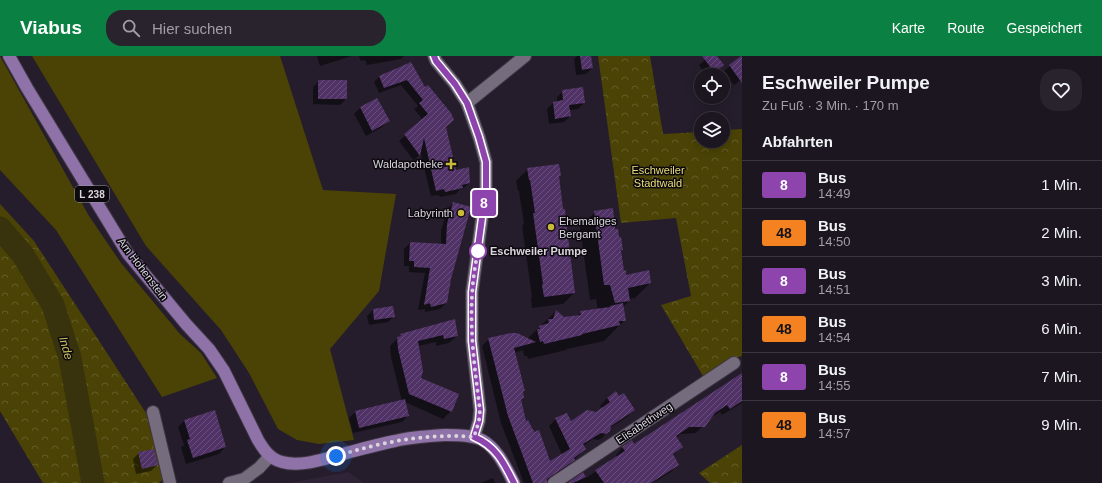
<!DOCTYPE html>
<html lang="de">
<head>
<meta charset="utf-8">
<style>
	:root { --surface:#1c1620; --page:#29232d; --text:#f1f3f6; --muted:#a09fa5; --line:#3a353e; --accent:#0b8043 }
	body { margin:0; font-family:Arial,sans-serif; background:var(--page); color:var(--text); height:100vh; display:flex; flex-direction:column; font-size:15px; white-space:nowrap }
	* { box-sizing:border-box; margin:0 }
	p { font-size:13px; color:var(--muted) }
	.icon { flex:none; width:22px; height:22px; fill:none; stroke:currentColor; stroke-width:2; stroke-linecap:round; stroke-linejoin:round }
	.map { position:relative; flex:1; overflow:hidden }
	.panel { display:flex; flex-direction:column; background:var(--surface); width:360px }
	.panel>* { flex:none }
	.badge { padding:0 8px; border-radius:3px; font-size:14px; line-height:26px }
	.fabs { position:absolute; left:694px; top:12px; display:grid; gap:8px }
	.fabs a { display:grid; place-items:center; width:36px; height:36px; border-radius:50%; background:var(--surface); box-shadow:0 2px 10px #0003,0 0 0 1px var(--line); font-size:20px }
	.you { position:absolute; width:20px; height:20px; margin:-10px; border:3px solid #fff; border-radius:50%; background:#1a73e8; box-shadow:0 0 0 6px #1a73e833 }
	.map>.badge { position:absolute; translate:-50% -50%; box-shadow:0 0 0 2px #fff }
	h2 { padding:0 20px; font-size:15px; line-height:36px }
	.round { display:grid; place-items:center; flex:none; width:42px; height:42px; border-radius:16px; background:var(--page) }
	.head { display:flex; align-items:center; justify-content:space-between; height:68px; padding:0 20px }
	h1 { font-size:19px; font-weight:800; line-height:30px }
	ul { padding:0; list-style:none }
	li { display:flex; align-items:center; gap:12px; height:48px; padding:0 20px; border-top:1px solid var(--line) }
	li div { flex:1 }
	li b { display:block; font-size:15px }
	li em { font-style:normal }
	li .badge { min-width:44px; font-weight:700; text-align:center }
	header { display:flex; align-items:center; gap:24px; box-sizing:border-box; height:56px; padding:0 20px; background:var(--accent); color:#fff }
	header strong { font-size:19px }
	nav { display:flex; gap:22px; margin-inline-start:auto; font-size:14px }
	.search { width:280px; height:36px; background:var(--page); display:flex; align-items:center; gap:10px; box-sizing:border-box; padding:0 14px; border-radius:16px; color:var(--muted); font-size:15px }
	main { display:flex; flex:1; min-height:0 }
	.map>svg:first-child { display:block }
	.built { fill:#2e2337 }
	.grass { fill:#4a4305 }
	.forest { fill:url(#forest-crowns) }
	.shadow { fill:#0007 }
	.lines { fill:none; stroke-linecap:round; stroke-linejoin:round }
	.river { stroke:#38330d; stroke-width:23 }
	.building { fill:url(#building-hatch) }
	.street-casing { stroke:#3f3845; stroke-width:14 }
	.secondary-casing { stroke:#3f3845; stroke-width:14 }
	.primary-casing { stroke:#3f3845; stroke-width:14 }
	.street { stroke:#756c7e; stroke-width:12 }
	.secondary { stroke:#756c7e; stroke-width:12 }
	.primary { stroke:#8f72a8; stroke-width:12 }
	.line-casing { stroke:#fff; stroke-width:9 }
	.line { stroke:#8e44ad; stroke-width:6 }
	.walk { stroke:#dad5df; stroke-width:4; stroke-dasharray:0 7.2 }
	.poi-dot { fill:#caba3a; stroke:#0c090f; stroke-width:1.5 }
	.stop-dot { fill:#fff; stroke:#8e44ad; stroke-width:2 }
	.labels { text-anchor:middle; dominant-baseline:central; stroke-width:3; stroke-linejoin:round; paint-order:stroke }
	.shield { fill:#0c090f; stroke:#9c98a1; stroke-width:1 }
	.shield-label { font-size:10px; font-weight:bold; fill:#dad5df }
	.poi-label { font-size:11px; fill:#dad5df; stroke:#0c090f; text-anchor:end }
	.park-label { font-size:11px; fill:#eadd78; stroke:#0c090f }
	.stop-label { font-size:11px; font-weight:bold; fill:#dad5df; stroke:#0c090f; text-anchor:start }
	.street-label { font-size:11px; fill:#dad5df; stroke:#0c090f }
	.water-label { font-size:12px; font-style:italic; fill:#cec15c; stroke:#0c090f }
</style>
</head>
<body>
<header>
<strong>Viabus</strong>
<div class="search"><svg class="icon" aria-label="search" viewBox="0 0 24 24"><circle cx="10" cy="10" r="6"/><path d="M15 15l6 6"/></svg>Hier suchen</div>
<nav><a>Karte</a><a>Route</a><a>Gespeichert</a></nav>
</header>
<main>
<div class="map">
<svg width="742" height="427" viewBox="0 0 742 427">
	<defs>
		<pattern id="forest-crowns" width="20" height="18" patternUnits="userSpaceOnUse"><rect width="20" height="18" fill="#4a4305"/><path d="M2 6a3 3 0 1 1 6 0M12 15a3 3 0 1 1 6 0" fill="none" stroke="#645d29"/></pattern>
		<pattern id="building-hatch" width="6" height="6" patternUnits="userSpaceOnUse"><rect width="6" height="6" fill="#503267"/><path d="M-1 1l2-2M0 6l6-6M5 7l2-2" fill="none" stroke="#694f7c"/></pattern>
	</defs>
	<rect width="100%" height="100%" fill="#251d2b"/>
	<path class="built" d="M349,416L363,427H289Z"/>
	<path class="grass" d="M0,0L89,160L121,207L180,278L201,297L217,322L162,341L56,174L0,114Z
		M32,0H280L323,134L396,138L379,235L330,293L354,384L319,388L297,384L278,373L249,317L221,274L146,190Z"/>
	<path class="forest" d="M598,0H650L663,78L701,76V85H723V74L742,73V300L727,304L703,320L661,249L691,240L676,162L621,167Z
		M0,148L34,185L146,357L163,423L159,427H43L0,355Z
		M742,389V427H710L699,417Z"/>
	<path class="shadow" d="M317,0H352L320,10Z
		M359,0H404L401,3L367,9L365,4L361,5Z
		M577,0H590L592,12L586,18L576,19L574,3Z
		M709,0H716L723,9L711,19H706L699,9Z
		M742,0V23L734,29L723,16Z
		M410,7L445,72L455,115L469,127L463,133H460L456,138L440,141L439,139L431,140L420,95L419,99L414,105L399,85L423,64L414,53L418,50L401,29L379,37L374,26L379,21Z
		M319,25L346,43L340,49L313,48V31Z
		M563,35L584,47L578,53L569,54L570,60L564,66L549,68L547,53L553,47L557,46V41Z
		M377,44L388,65L382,71L366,80L354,58L360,52Z
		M528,113L558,121L574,237L563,248L532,252L531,241H532L522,169L524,168L519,135H518L516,125Z
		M453,147L450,223L446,247L440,253L425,256V253L418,254L425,217L409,216V210H404V193L410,187L441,188V175L447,153Z
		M595,156L615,174L619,182L622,194L620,195L623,216L625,220L650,227L635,242L629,243V245L623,251L625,264L604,285L567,293L566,294L528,303L527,300H524L523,294L514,297L524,334L522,336L523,341L520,344L526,366L550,407L562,399L549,370L556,363L571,366L596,357L602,353L600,350L607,342L619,341L634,353L627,361L610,372L609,374L602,382L598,384L593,383L583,390L585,393L567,411L546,425V427H524L501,367L482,290L489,283H527L556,255L563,262L577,261L581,256L598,254L596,243L590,244L580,171Z
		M373,254L394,260L388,266L369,269L367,260Z
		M454,265L457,280L449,287L436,290V286L418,290L419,322L451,355L443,363L405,346L408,360L402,366L353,377L349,362L355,356L402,345L391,301L390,290L401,279Z
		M742,318V347L722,359L720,356L710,362L696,377L681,378L676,381L682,391L672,400L678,409L671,416L653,427H569L583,418L586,422L617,401L616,399L623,391L634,389Z
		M184,365L225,391L219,398L186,408L181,391L184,389L178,371Z
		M139,397L157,409L151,415L136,418L133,403Z
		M493,422L495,427H481Z"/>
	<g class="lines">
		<path class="river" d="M0,172L23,199L53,249L70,302L93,427"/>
	</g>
	<path class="building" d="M580,0H591L593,12L582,14Z
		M702,0H717L724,9L714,16Z
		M741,0H742V27L729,9Z
		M411,6L425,31L428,29L451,57L454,64L446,71L456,114L469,111L470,127L462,129L463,132L445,136L444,133L436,135L424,82L420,100L404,78L428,58L419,47L423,44L407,24L384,32L379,20Z
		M318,24H347V43H318Z
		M583,31L585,47L569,49L571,60L555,63L553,46L563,44L562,34Z
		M377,42L390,65L372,75L360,51Z
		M559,108L561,120H559L563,153H565L566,165L575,237L544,241L542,229L543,228L533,157H535L530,124H529L527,112Z
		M453,146L471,151L451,223L447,247L431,251L430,247L424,249L430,212L414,211V205H409L410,186L446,188L447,168Z
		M613,152L615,173H618L619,181H621L623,194H621L624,215L626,214V219L649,214L651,227L628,232L630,245L615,247L610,229H604L594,155Z
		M623,247L626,265H619L620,269L582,278V279L544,288L543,285L540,286L537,273H540L539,270L549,267L548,263H553L556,254L564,261L581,259L580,255L610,251V250Z
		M393,250L395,261L374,264L373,253Z
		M455,263L458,280L444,283L443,279L418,285L423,315L421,322L459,338L452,356L409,338L398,293L397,281L401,280L400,278Z
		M511,277H517L536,286L514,292L525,335H523L524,342L521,343L526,365L528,364L533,374H534V376L539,374L550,405L570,393L555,362L567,357L571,365L587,354L596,356L610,346L607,342L616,335L619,340L624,337L635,354L611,370L610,375L606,378L601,377L583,388L586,393L574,402L575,404L550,421L547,423V427H533L508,360L488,282Z
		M742,317V345L730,353L727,349L715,357L705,371H689L676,380L683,391L673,398L679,409L651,427H604L595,414L625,395L622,391L632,384L634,388Z
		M405,343L409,360L359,372L355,355Z
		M215,354L226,391L193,402L187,384L190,383L184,364Z
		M154,393L158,409L142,413L138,396Z
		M583,416L586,421L573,427H568Z"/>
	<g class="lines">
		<g class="street-casing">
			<path id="street" d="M467,47L525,0
				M153,356L170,427
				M554,427L734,307"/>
		</g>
		<g class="secondary-casing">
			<path id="secondary" d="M434,0L436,5L455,28L467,47L479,81L486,106V132L472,236V285L480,354L479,365L474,381
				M229,427L244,423L259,412L270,400"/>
		</g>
		<g class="primary-casing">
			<path id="primary" d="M9,0L27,32L128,198L186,268L209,293L224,315L258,384C264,394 270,403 282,406C302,412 331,401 350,396C365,392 380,388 395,385C411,381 429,380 446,379C457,379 472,379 482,384C498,393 506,412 514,427"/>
		</g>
		<use href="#street" class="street"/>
		<use href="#secondary" class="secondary"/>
		<use href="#primary" class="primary"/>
	</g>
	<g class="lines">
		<g class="line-casing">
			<path id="line" d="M434,0L436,5L455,28L467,47L479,81L486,106V132L472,236V285L480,354L479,365L474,381C496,390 504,407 514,427"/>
		</g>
		<use href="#line" class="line"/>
		<path class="walk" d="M336,400C383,386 425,377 474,381L479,365L480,354C473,300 466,250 478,195"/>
	</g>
	<g class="poi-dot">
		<path d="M449 102h4v4h4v4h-4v4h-4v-4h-4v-4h4z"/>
		<circle cx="461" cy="157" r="4"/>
		<circle cx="551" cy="171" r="4"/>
	</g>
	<circle class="stop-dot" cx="478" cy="195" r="8"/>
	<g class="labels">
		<rect class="shield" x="75" y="130" width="34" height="16" rx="3"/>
		<g class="shield-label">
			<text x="92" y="138">L 238</text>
		</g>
		<g class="poi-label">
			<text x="443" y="108">Waldapotheke</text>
			<text x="453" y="157">Labyrinth</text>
			<text x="559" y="165" text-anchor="start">Ehemaliges<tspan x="559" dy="13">Bergamt</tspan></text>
		</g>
		<g class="park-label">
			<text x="658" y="114">Eschweiler<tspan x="658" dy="13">Stadtwald</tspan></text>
		</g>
		<g class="stop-label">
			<text x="490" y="195">Eschweiler Pumpe</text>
		</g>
		<g class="street-label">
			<text transform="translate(143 213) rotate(53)">Am Hohenstein</text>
			<text transform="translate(644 367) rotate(-34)">Elisabethweg</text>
		</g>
		<g class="water-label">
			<text transform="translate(66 292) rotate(74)">Inde</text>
		</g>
	</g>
</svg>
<div class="fabs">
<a><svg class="icon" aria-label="locate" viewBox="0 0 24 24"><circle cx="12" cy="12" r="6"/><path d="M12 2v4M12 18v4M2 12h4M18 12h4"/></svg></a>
<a><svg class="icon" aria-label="layers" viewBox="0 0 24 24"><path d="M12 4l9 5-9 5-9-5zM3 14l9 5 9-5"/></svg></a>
</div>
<div class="you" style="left:336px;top:400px"></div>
<b class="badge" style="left:484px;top:147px;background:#8e44ad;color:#fff">8</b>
</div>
<section class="panel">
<div class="head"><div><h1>Eschweiler Pumpe</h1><p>Zu Fuß · 3 Min. · 170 m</p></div><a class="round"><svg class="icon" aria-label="heart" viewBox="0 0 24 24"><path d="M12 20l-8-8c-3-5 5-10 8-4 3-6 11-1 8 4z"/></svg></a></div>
<h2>Abfahrten</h2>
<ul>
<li><span class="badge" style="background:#8e44ad;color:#fff">8</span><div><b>Bus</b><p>14:49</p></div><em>1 Min.</em></li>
<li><span class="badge" style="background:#f58220;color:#111">48</span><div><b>Bus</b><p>14:50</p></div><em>2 Min.</em></li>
<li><span class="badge" style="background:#8e44ad;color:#fff">8</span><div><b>Bus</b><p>14:51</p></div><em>3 Min.</em></li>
<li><span class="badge" style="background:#f58220;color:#111">48</span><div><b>Bus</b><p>14:54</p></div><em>6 Min.</em></li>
<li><span class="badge" style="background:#8e44ad;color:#fff">8</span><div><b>Bus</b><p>14:55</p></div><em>7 Min.</em></li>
<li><span class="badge" style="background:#f58220;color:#111">48</span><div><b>Bus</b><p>14:57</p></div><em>9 Min.</em></li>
</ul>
</section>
</main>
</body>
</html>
